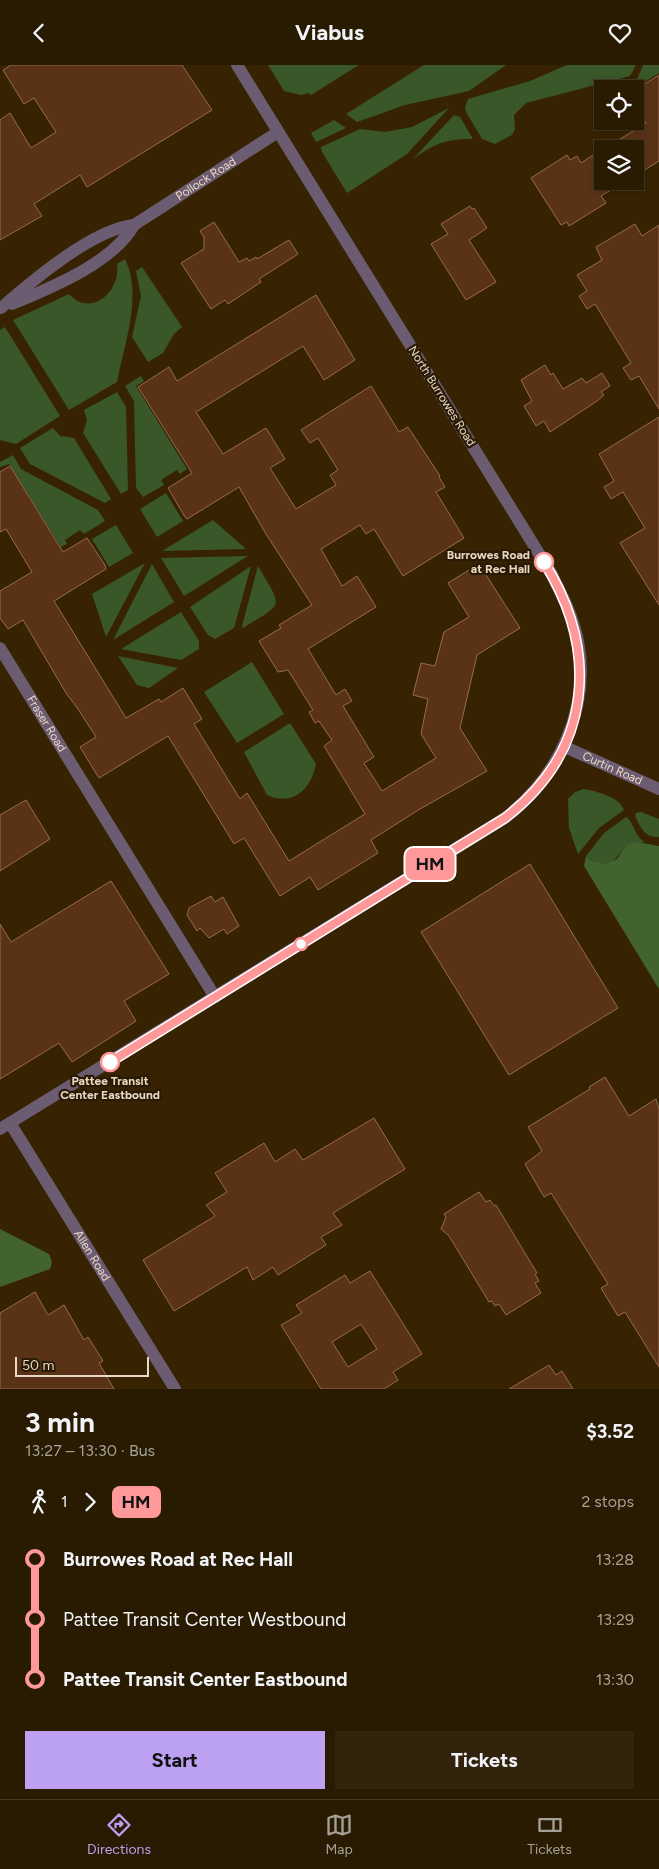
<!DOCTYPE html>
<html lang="en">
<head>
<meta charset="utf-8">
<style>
	:root { --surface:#291a02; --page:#31230c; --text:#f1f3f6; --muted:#a5a199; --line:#453824; --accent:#bca0f2 }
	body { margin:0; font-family:Figtree,sans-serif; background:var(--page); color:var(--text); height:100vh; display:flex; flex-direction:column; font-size:19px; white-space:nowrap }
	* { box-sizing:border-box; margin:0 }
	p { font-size:16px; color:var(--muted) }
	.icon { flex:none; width:28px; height:28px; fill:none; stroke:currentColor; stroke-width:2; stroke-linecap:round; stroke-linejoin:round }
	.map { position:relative; height:1324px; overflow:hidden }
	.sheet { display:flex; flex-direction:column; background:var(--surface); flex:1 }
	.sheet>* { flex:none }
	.badge { padding:0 10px; border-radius:8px; font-size:18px; line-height:32px }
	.tools { position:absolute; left:594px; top:15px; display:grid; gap:10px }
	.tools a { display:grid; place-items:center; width:50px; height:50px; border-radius:0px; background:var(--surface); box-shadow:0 2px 8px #0003,0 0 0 1px var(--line); font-size:25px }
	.scale { position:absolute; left:15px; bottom:12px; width:134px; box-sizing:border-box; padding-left:5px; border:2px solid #e9d8c3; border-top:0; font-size:14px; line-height:18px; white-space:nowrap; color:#e9d8c3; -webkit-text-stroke:4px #291a05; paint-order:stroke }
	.map>.badge { position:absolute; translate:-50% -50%; box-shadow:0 0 0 2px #fff }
	.legs { display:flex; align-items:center; gap:8px; height:55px; padding:0 25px; font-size:16px }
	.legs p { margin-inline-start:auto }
	.overview { display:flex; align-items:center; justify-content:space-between; height:85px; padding:0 25px }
	h1 { font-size:28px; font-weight:700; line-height:38px }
	.primary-button { display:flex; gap:10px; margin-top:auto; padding:10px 25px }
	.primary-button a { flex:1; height:58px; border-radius:0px; background:var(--accent); color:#111; font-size:20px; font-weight:700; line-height:58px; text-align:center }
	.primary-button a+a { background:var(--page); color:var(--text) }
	ul { padding:0 25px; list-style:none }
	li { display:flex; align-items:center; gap:18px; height:60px; font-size:19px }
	li i { display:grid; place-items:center; width:8px; height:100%; margin:0 6px; background:currentColor }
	li i::after { content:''; width:12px; height:12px; margin:-6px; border:4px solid; border-radius:50%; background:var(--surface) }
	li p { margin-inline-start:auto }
	li:first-child i { background:linear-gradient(#0000 50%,currentColor 0) }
	li:last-child i { background:linear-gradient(currentColor 50%,#0000 0) }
	header { display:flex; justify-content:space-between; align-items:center; height:65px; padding:0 25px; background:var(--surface); font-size:22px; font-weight:700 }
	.dock { display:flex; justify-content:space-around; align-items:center; height:70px; border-top:1px solid var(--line); background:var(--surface); font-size:14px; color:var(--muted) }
	.dock a { display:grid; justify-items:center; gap:2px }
	.dock .current { color:var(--accent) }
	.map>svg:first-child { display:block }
	.green { fill:#3a5729 }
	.forest { fill:#42632e }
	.building { fill:#5a3317; stroke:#966b4e; fill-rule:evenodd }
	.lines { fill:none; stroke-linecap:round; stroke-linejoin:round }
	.street { stroke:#6b5c72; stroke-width:12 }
	.line-1-casing { stroke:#fff; stroke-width:11 }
	.line-1 { stroke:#f99; stroke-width:8 }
	.stop-1-dot { fill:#fff; stroke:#f99; stroke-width:2.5 }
	.labels { text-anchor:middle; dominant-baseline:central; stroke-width:4.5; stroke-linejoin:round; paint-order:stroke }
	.street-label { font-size:12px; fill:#e9d8c3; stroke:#291a05 }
	.stop-label { font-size:12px; font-weight:bold; fill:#e9d8c3; stroke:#291a05; text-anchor:end }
</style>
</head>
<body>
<header><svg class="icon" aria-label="back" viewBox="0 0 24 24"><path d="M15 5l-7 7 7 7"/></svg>Viabus<svg class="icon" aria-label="heart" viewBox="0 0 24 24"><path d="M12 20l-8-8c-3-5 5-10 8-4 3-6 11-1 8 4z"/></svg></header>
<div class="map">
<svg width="659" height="1324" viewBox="0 0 659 1324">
	<rect width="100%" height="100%" fill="#372302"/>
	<path class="green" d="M268,0H359L311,30L309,28L301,30L284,26Z
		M424,0H506L469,26L405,40L357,57L346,49Z
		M567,0H636L630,11L526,38L514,50L515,64L512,70L495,79L482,74L466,47L465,42L468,34L530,16Z
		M643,0H659V8L633,24Z
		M449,43L407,89L347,128L322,87L321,82L360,64L385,67L412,62Z
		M454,50L460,52L473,74C448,73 433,79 413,94Z
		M334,55L346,63L316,77L311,68Z
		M125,194C143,231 124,279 117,317L69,345L13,255L69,229C90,253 121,227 117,199Z
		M142,202L182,262L174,269L163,288L148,297L132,272L141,231L136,206Z
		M5,262L60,351L16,379L0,375V265Z
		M141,311L144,316L136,321L187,404L180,409L177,405L161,415L164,420L143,432L136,423L134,336L125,321Z
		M117,327L126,342L128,425L121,429L83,368L87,355L84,345Z
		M53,363L60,371L74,373L111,434L105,438L30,399L20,383Z
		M13,390L21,404L98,445L105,456L84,469L80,465L65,475L67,479L61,482L9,399L0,402V397Z
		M166,428L183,456L157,472L140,444Z
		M213,455L246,484L162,486Z
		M116,460L133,488L109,502L92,474Z
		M248,491L184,531L161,493Z
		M145,498L106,572L92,529Z
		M152,499L174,537L113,575Z
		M251,501L234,563L215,574L208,570L190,542Z
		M258,501C283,544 285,537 243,563L242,561Z
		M181,547L199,576V584L181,595L121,584Z
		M118,591L178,603L149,623L137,620Z
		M252,597L284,649L237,678L204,627Z
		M290,658L316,699C311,724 293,742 267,730L244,687Z
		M584,724C596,726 620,732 624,745L599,763L578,789L569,763L568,734L575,727Z
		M641,747L659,754V772C645,773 640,762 635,751L636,748Z
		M626,752C634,757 634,771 645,777L626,780C615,797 605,807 586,791L604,768Z"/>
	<path class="forest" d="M637,777L659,781V924L584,801L586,791L592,796L605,799L617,794L626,780Z
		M0,1164L49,1189L52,1197L50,1204L0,1222Z"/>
	<path class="building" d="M11,0H182L212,45L87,122L80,110L34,139L42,151L0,175V55L10,48L31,83L56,67L34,33L24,39L3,5Z
		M659,10V96L635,111V84H604L646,58L635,40V25Z
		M602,84V116H626L601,131L606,138L569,161L567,157L561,160L531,113L567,90L570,95L577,91L581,98Z
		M470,141L472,144L474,143L487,163L469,175L496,217L466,235L431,179L448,169L441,159Z
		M214,157L239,197L247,193L249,196L256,192L257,194L289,175L298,189L259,214L261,217L228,239L225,235L211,244L181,198L204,184V172L200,166Z
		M635,159L642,171L659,160V344L639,311L631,315L623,303L631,298L595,239L587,244L579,231L587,226L577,210L602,195L596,182Z
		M316,230L355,295L324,315L303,281L196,347L223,389L266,363L285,394L270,403L296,444L336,420L330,410L338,405L318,373L310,378L301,365L371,321L399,367L408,362L440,411L439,412L445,422L436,427L464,473L403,511L374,464L366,469L360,460L321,484L342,521L357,511L376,542L308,584L336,630L345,624L352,636L343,641L374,692L364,698L382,726L436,693L421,669L428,634L413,630L421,598L435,601L444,567L469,552L448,518L479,499L520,563L477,590L460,663L487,706L420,744L371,775L378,788L318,825L310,812L280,831L244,773L234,779L168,671L99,713L94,705L80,682L96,672L78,644L66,628L23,555L8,564L0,553V526L32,507L6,464L0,467V407L10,401L63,487L87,473L105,500L106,504L54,536L126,653L159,634L161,637L183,623L202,654L194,659L240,734L247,728L289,796L365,749L324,681L332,675L319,656L315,658L309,647L313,645L288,605L278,607L259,576L281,563L279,560L312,540L266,469L239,422L187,454L185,452L168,423L192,408L138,322L169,302L177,316Z
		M545,300L551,310L553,308L563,324L582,313L586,318L602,308L610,321L601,327L604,330L597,336L550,367L544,356L536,361L524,341L532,336L521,315Z
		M659,352V540L620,478L645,463L623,427L611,434L604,422L614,416L599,389Z
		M26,735L50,774L0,806V750Z
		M530,799L618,943L509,1010L421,867Z
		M111,816L169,909L124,936L136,956L72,997L59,978L0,1014V859L11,877Z
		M211,831L215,837L223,832L239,861L227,869L224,864L209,873L200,863L197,866L187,850L189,843Z
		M605,1012L629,1051L656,1034L659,1044V1302L625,1247L618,1251L601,1223L608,1219L551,1128L544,1132L525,1099L542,1086L528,1062L590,1024L589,1022Z
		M374,1053L405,1104L333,1148L342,1160L321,1172L326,1180L278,1210L273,1202L253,1215L247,1202L174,1246L143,1195L215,1151L206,1140L227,1127L215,1108L264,1078L275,1097L295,1084L303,1095Z
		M479,1127L486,1137L490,1135L494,1141L496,1140L537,1208L535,1209L539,1216L535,1218L541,1228L506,1250L499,1239L495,1241L492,1236L489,1237L449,1171L441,1164L446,1152L444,1149Z
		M370,1206L422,1289L393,1307L398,1315L384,1324H321L281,1260L302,1248L296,1240L345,1210L350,1218ZM361,1259L377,1284L348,1302L332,1277Z
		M35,1227L48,1250L64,1240L84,1275L88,1272L103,1296L99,1298L114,1324H0V1248Z
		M549,1300L556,1310L562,1306L573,1324H509Z"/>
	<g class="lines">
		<g class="street">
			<path d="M12,239C50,223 113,198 134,160"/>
			<path id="s1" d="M1,243C32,216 93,164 134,160L278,67"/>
			<path id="s2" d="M0,583L215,932"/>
			<path id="s3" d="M565,682L659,724"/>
			<path id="s4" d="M10,1058L175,1324"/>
			<path d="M0,1064L505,753C558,712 591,644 578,576C573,551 562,530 551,508L237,0"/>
		</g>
	</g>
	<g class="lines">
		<g class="line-1-casing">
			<path id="line-1" d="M110,997L505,753C592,686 600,587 544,497"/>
		</g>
		<use href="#line-1" class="line-1"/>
	</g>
	<g class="stop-1-dot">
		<circle cx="544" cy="497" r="9"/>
		<circle cx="301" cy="879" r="6"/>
		<circle cx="110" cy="997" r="9"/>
	</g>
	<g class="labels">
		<g class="street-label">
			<text stroke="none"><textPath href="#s1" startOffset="244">Pollock Road</textPath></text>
			<text transform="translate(442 331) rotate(58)">North Burrowes Road</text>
			<text stroke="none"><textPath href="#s2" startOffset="89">Fraser Road</textPath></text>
			<text stroke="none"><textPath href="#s3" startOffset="52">Curtin Road</textPath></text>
			<text stroke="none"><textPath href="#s4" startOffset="156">Allen Road</textPath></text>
		</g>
		<g class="stop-label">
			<text x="530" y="490">Burrowes Road<tspan x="530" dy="14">at Rec Hall</tspan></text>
			<text x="110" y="1016" text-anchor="middle">Pattee Transit<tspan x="110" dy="14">Center Eastbound</tspan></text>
		</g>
	</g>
</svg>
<div class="tools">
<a><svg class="icon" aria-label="locate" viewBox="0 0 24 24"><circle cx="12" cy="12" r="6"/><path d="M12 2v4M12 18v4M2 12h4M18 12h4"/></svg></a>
<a><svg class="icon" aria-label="layers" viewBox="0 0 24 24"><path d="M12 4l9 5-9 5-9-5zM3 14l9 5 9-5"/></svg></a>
</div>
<div class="scale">50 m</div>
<b class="badge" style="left:430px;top:799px;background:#f99;color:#111">HM</b>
</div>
<section class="sheet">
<div class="overview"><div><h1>3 min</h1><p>13:27 – 13:30 · Bus</p></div><b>$3.52</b></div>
<div class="legs"><svg class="icon" aria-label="walk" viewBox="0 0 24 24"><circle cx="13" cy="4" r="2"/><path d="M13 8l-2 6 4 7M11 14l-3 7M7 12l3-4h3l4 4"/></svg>1<svg class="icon" aria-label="forward" viewBox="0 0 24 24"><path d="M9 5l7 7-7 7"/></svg><b class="badge" style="background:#f99;color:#111">HM</b><p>2 stops</p></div>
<ul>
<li><i style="color:#f99"></i><b>Burrowes Road at Rec Hall</b><p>13:28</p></li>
<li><i style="color:#f99"></i><span>Pattee Transit Center Westbound</span><p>13:29</p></li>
<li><i style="color:#f99"></i><b>Pattee Transit Center Eastbound</b><p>13:30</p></li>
</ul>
<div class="primary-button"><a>Start</a><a>Tickets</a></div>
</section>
<nav class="dock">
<a class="current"><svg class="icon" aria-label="directions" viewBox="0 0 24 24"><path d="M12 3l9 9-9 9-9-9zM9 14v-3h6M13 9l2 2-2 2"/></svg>Directions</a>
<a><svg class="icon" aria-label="map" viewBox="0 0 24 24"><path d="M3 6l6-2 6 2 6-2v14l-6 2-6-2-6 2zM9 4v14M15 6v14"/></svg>Map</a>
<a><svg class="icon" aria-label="tickets" viewBox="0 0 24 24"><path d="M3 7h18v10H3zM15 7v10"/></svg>Tickets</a>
</nav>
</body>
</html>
